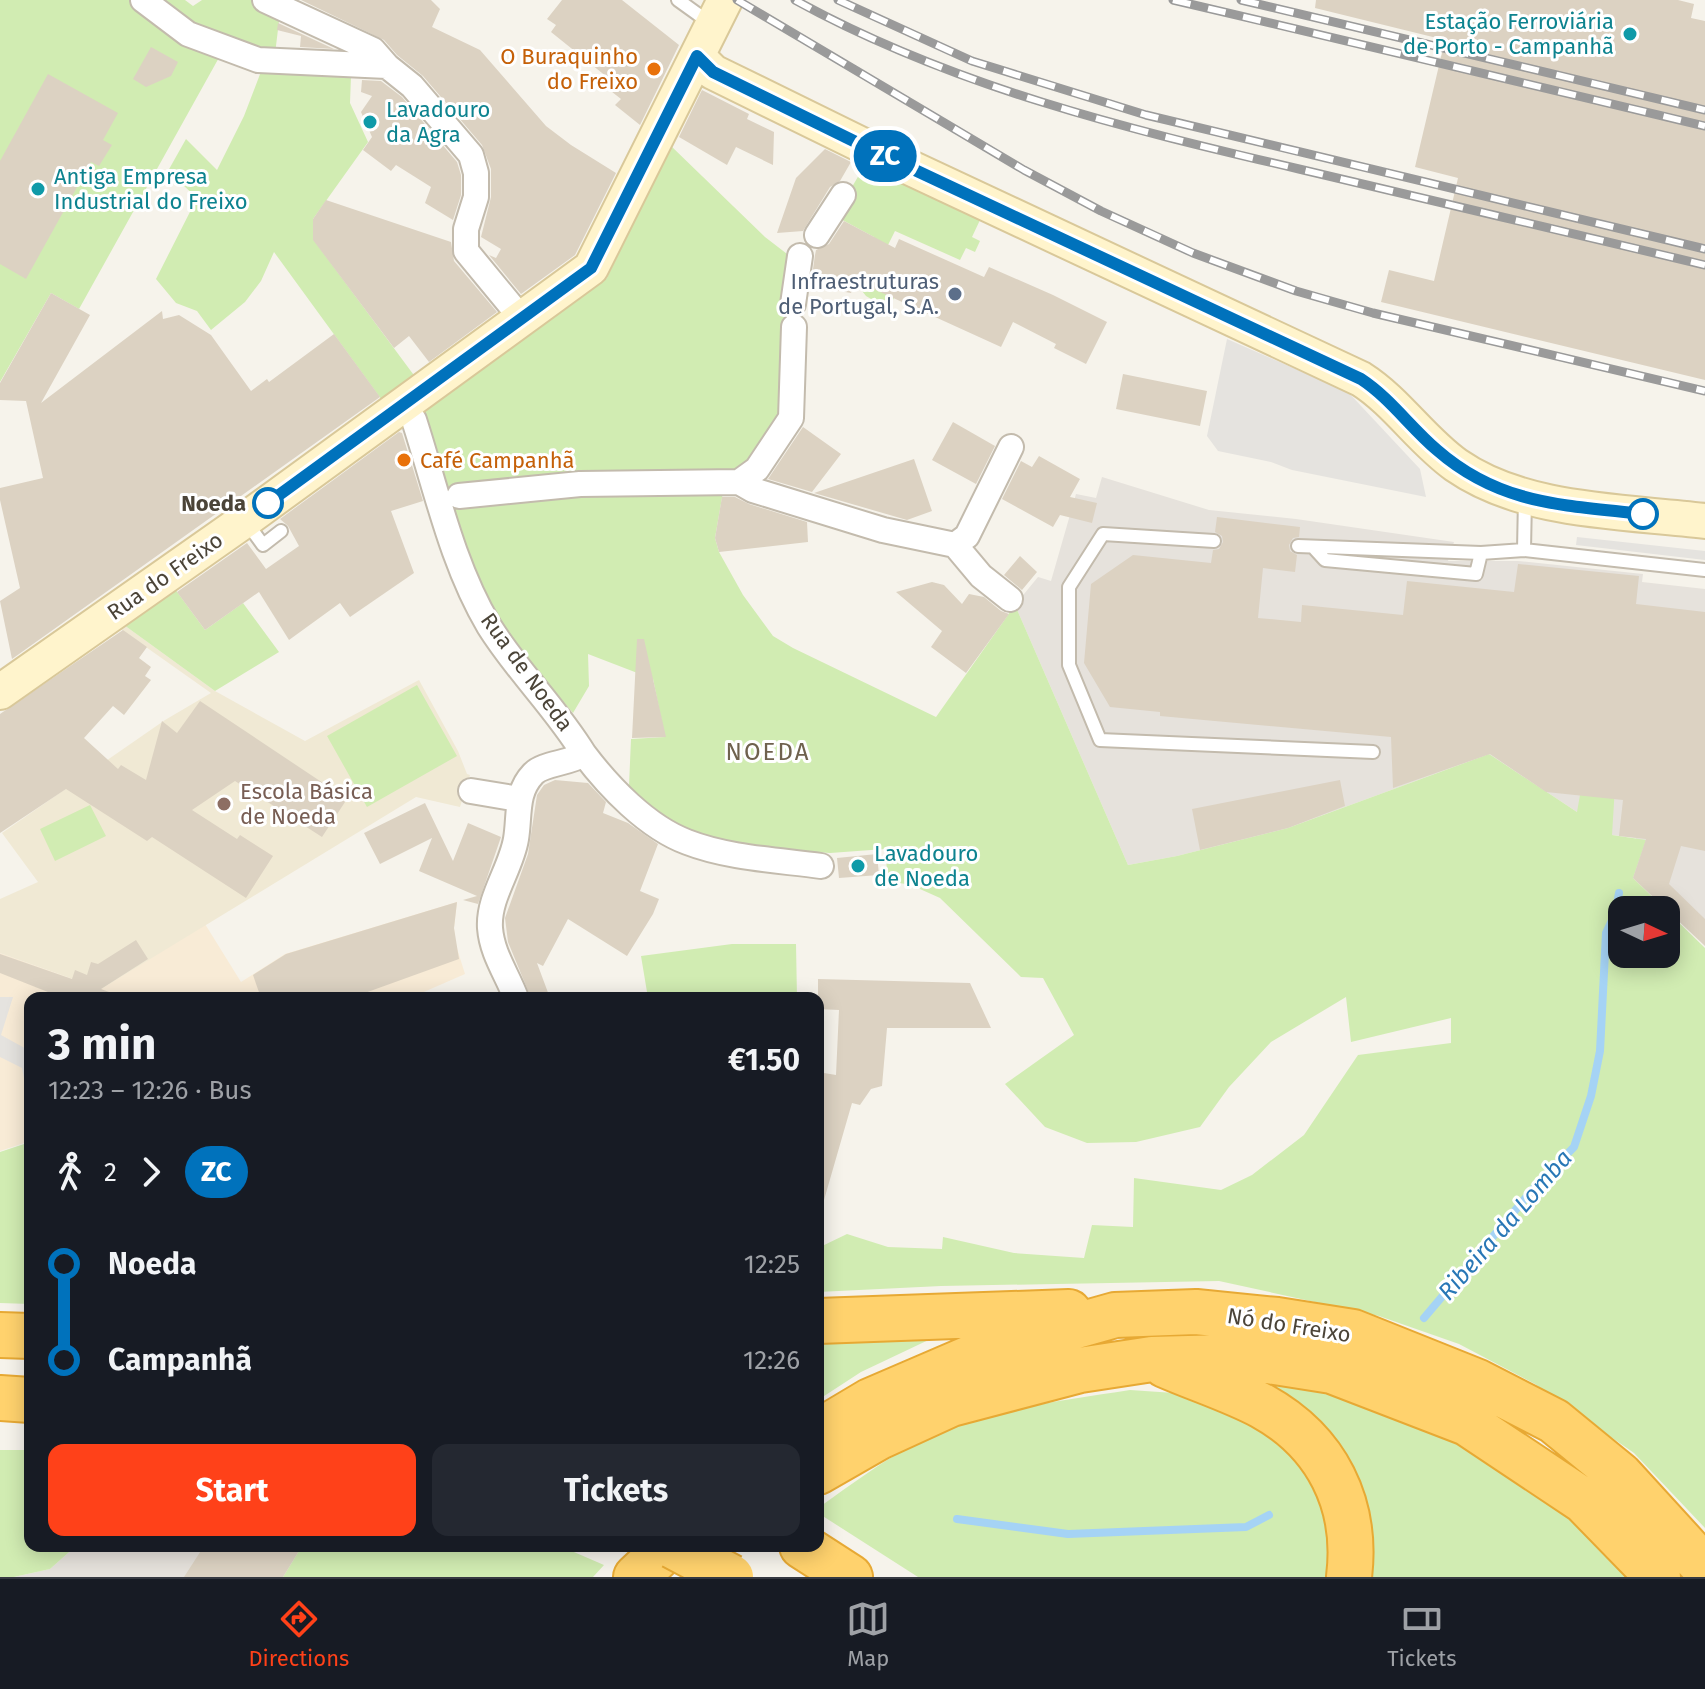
<!DOCTYPE html>
<html lang="en">
<head>
<meta charset="utf-8">
<style>
	:root { --surface:#171b24; --page:#242831; --text:#f1f3f6; --muted:#9ea1a6; --line:#363941; --accent:#ff4119 }
	body { margin:0; font-family:"Fira Sans",sans-serif; background:var(--page); color:var(--text); height:100vh; display:flex; flex-direction:column; font-size:30px; white-space:nowrap }
	* { box-sizing:border-box; margin:0 }
	p { font-size:26px; color:var(--muted) }
	.icon { flex:none; width:44px; height:44px; fill:none; stroke:currentColor; stroke-width:2; stroke-linecap:round; stroke-linejoin:round }
	.map { position:relative; flex:1; overflow:hidden }
	.side { position:absolute; left:24px; top:992px; width:800px; height:560px; display:flex; flex-direction:column; background:var(--surface); border-radius:16px; box-shadow:0 4px 20px #0003 }
	.side>* { flex:none }
	.badge { padding:0 16px; border-radius:26px; font-size:28px; line-height:52px }
	.needle { width:52px; rotate:94deg }
	.fabs { position:absolute; left:1608px; top:896px; display:grid; gap:16px }
	.fabs a { display:grid; place-items:center; width:72px; height:72px; border-radius:16px; background:var(--surface); box-shadow:0 4px 20px #0003; font-size:40px }
	.map>.badge { position:absolute; translate:-50% -50%; box-shadow:0 0 0 4px #fff }
	.legs { display:flex; align-items:center; gap:12px; height:88px; padding:0 24px; font-size:26px }
	.legs p { margin-inline-start:auto }
	.head { display:flex; align-items:center; justify-content:space-between; height:136px; padding:0 24px }
	h1 { font-size:44px; font-weight:700; line-height:60px }
	.button { display:flex; gap:16px; margin-top:auto; padding:16px 24px }
	.button a { flex:1; height:92px; border-radius:16px; background:var(--accent); color:#fff; font-size:32px; font-weight:700; line-height:92px; text-align:center }
	.button a+a { background:var(--page); color:var(--text) }
	ul { padding:0 24px; list-style:none }
	li { display:flex; align-items:center; gap:28px; height:96px; font-size:30px }
	li i { display:grid; place-items:center; width:12px; height:100%; margin:0 10px; background:currentColor }
	li i::after { content:''; width:20px; height:20px; margin:-10px; border:6px solid; border-radius:50%; background:var(--surface) }
	li p { margin-inline-start:auto }
	li:first-child i { background:linear-gradient(#0000 50%,currentColor 0) }
	li:last-child i { background:linear-gradient(currentColor 50%,#0000 0) }
	.menu { display:flex; justify-content:space-around; align-items:center; height:112px; border-top:2px solid var(--line); background:var(--surface); font-size:22px; color:var(--muted) }
	.menu a { display:grid; justify-items:center; gap:4px }
	.menu .selected { color:var(--accent) }
	.map>svg:first-child { display:block }
	.commercial { fill:#f8ebd6 }
	.industrial { fill:#e6e2dc }
	.education { fill:#f0e9d4 }
	.green { fill:#d1ecb2; fill-rule:evenodd }
	.parking { fill:#e5e3df }
	.lines { fill:none; stroke-linecap:round; stroke-linejoin:round }
	.stream { stroke:#a5d3f5; stroke-width:8 }
	.building { fill:#dcd2c2 }
	.lane-casing { stroke:#c3bbad; stroke-width:16 }
	.street-casing { stroke:#c3bbad; stroke-width:28 }
	.secondary-casing { stroke:#d9c899; stroke-width:38 }
	.highway-casing { stroke:#e7a934; stroke-width:48 }
	.lane { stroke:#fff; stroke-width:12 }
	.street { stroke:#fff; stroke-width:24 }
	.secondary { stroke:#fff4cc; stroke-width:34 }
	.highway { stroke:#ffd26d; stroke-width:44 }
	.rail-casing { stroke:#9a9a9a; stroke-width:9 }
	.rail { stroke:#fff; stroke-width:6; stroke-dasharray:18; stroke-linecap:butt }
	.highway-bridge-casing { stroke:#e7a934; stroke-width:48; stroke-linecap:butt }
	.highway-bridge { stroke:#ffd26d; stroke-width:44 }
	.line-1-casing { stroke:#fff; stroke-width:18 }
	.line-1 { stroke:#0072bc; stroke-width:12 }
	.culture-dot { fill:#0f9aa8; stroke:#fff; stroke-width:3 }
	.food-dot { fill:#e8710a; stroke:#fff; stroke-width:3 }
	.service-dot { fill:#5c6f8a; stroke:#fff; stroke-width:3 }
	.stop-1-dot { fill:#fff; stroke:#0072bc; stroke-width:4 }
	.education-dot { fill:#8d6e63; stroke:#fff; stroke-width:3 }
	.labels { text-anchor:middle; dominant-baseline:central; stroke-width:6; stroke-linejoin:round; paint-order:stroke }
	.culture-label { font-size:22px; fill:#0d838f; stroke:#fff; text-anchor:start }
	.food-label { font-size:22px; fill:#c56008; stroke:#fff; text-anchor:end }
	.service-label { font-size:22px; fill:#4e5e75; stroke:#fff; text-anchor:end }
	.stop-label { font-size:22px; font-weight:bold; fill:#4b4438; stroke:#fff; text-anchor:end }
	.street-label { font-size:22px; fill:#4b4438; stroke:#fff }
	.education-label { font-size:22px; fill:#785e54; stroke:#fff; text-anchor:start }
	.neighbourhood-label { font-size:24px; letter-spacing:2px; fill:#6f624e; stroke:#fff }
	.water-label { font-size:24px; font-style:italic; fill:#2877b6; stroke:#fff }
</style>
</head>
<body>
<div class="map">
<svg width="1705" height="1577" viewBox="0 0 1705 1577">
	<rect width="100%" height="100%" fill="#f6f3eb"/>
	<path class="commercial" d="M457,902L454,928L455,942L465,974L410,998H30V1141L0,1151V953L101,989L205,924L241,982L285,954Z"/>
	<path class="industrial" d="M1102,477L1209,510L1296,519L1454,542L1448,561H1518L1643,574L1642,582L1705,589V925L1695,936L1633,878L1636,838L1612,835L1489,754L1288,828L1177,856L1128,865L1015,605L1038,577L1051,581L1076,494L1096,498Z
		M76,1546H302L283,1577H14L50,1569Z"/>
	<path class="education" d="M124,625L215,691L305,741L419,680L458,751L467,774L470,775L460,807L416,797L101,989L0,953V899L38,882L2,833L165,720L211,693L119,628Z"/>
	<path class="green" d="M0,0H130L183,40L221,54L79,309L51,293L0,382Z
		M155,0H185L193,6L202,0H251L280,13L275,54L210,36Z
		M262,69L290,74L351,76L350,103L368,142L313,219V239L416,378L384,403L274,252L261,281L245,302L211,330L197,311L176,303L156,279L197,198L168,171L186,139L217,170L244,116Z
		M671,146L765,237L791,257L783,299L786,347L781,412L750,458L731,477H579L445,489L422,411L607,278Z
		M866,163L980,220L972,237L980,241L975,252L966,248L960,260L895,231L885,251L894,298L888,309L866,296L855,282L874,237L835,216Z
		M581,491L723,492L715,538L719,552L743,595L773,636L793,648L936,717L1015,605L1128,865L1177,856L1288,828L1489,754L1577,812L1580,795L1616,770L1612,835L1646,840L1633,878L1705,948V1528L1634,1453L1535,1384L1459,1344L1379,1316L1219,1281L941,1286L818,1292V1248L847,1234L888,1247L942,1249L943,1237L1014,1253L1084,1258L1092,1225L1133,1227L1134,1178L1221,1190L1252,1175L1304,1135L1358,1055L1451,1043V1018L1351,1042L1346,997L1271,1042L1229,1087L1200,1127L1136,1142L1087,1143L1045,1127L1005,1084L1074,1035L1043,978L1021,977L940,898L911,885L888,881L885,849L830,853L762,848L699,838L653,811L629,786L631,739L665,737L653,679L588,654L589,686L573,713L495,622L452,512L462,503ZM1622,910H1666V954H1622Z
		M175,589L205,630L243,603L279,652L215,691L124,625Z
		M417,685L457,756L367,807L327,736Z
		M90,805L106,836L55,861L40,829Z
		M732,944H796L797,998H648L641,956Z
		M30,1142V1304L0,1303V1152Z
		M818,1328L939,1335L861,1372L818,1400Z
		M1256,1379L1307,1386L1425,1422L1578,1513L1638,1577H1363Z
		M1130,1390L1189,1394L1288,1440L1329,1501L1335,1577H918L818,1513V1508C851,1485 884,1459 921,1441C985,1409 1060,1401 1130,1390Z
		M0,1450H30V1546H76L50,1569L14,1577H0Z
		M302,1546H560L604,1565L593,1577H283Z"/>
	<path class="parking" d="M1227,339L1348,392L1420,469L1426,497L1292,470L1271,462L1218,451L1207,436Z
		M1577,537L1705,551V560L1576,545Z
		M0,997H13L1,1035L30,1051V1111L22,1068L0,1057Z"/>
	<g class="lines">
		<path class="stream" d="M1424,1318L1534,1188L1574,1147L1591,1096L1600,1051L1606,933L1615,914L1619,893
			M957,1519L1068,1534L1246,1527L1269,1515"/>
	</g>
	<path class="building" d="M301,0H431L440,9L432,27L480,50L546,126L571,145L616,173L575,255L521,294L489,255L496,258L501,249L481,237L491,197V169L482,145L423,76L397,55L384,40Z
		M562,0H622L679,45L640,125L615,105L621,99L602,84L607,77L551,32L556,25L547,19Z
		M1316,0H1678L1694,4L1691,18L1705,21V380L1381,302L1389,270L1434,281L1458,178L1415,167L1445,40L1315,8Z
		M278,23L334,49L300,47L301,36L277,30Z
		M151,47L178,62L171,76L146,87L133,79Z
		M48,74L118,113L103,140L112,145L99,166L91,162L26,279L0,264V161Z
		M362,80L381,81L402,97L457,162L461,175V195L453,220L425,203L431,187L396,165L391,171L363,150L372,137L361,112L372,96L361,92Z
		M702,90L749,114L747,119L774,132L773,165L736,147L727,165L679,137Z
		M825,149L851,162L840,181L830,187L803,231L777,233L796,178Z
		M326,200L451,242L454,261L497,312L429,362L409,336L394,348L313,240V219Z
		M844,221L895,248L899,239L984,277L989,267L1053,295L1107,322L1086,364L1054,348L1056,344L1013,322L1001,347L856,281L851,293L828,289L812,276L815,255L816,250L829,244Z
		M51,293L90,315L41,403L162,311L163,319L179,315L211,335L251,391L267,379L269,382L334,334L380,397L12,659L0,601L20,588L0,500V488L43,478L26,401L0,400V383Z
		M1123,374L1207,391L1200,426L1116,409Z
		M953,422L995,446L976,484L932,460Z
		M803,427L841,454L812,492L768,479Z
		M399,432L402,433L423,501L391,511L414,573L350,617L340,603L289,640L259,592L205,630L177,592L247,543L266,569L299,546L288,526L280,519Z
		M1039,456L1080,479L1070,497L1097,503L1092,523L1060,515L1053,527L1002,499L1021,461L1032,467Z
		M914,459L932,511L907,520L814,493Z
		M722,497H735L749,504L807,522L808,542L719,552L715,538Z
		M1217,517L1300,527L1299,537L1293,538L1289,545L1290,551L1297,555L1295,572L1263,568L1258,618L1301,622L1302,605L1403,615L1407,581L1514,592L1518,564L1639,576L1636,604L1705,612V851L1681,846L1669,884L1705,919V946L1633,878L1646,839L1619,836L1623,800L1546,792L1490,754L1393,788L1391,737L1160,716V712L1110,707L1084,663L1091,584L1133,555L1211,563L1213,550L1219,549L1223,542L1222,536L1215,532Z
		M1020,556L1037,572L1022,590L1004,575Z
		M932,582L944,585L962,604L969,594L984,597L1001,611L1009,614L966,673L931,647L942,631L896,592Z
		M123,630L147,647L139,658L151,667L145,676L151,680L124,715L113,706L84,738L118,769L121,765L146,780L162,721L177,733L200,701L347,799L322,837L235,781L192,810L237,839L240,835L273,856L246,898L152,837L147,841L66,789L0,833V714Z
		M637,639H644L666,737L632,738Z
		M555,780L588,783L606,802L603,813L628,823L658,844L640,891L659,899L653,914L627,956L568,919L543,966L537,963L550,998H531L508,942L505,918L528,854L537,795L544,785Z
		M1340,780L1345,806L1288,828L1200,850L1192,809Z
		M425,803L453,861L468,823L501,837L478,904L463,900L477,896L419,871L432,838L380,864L364,833Z
		M877,854L879,875L839,878L837,858Z
		M457,902L454,928L459,959L351,998H261L253,975L286,954Z
		M136,940L148,959L101,989L117,995V998H63L0,973V954L72,979L75,970L87,975L91,962L98,964Z
		M818,979L970,983L991,1028H887L882,1086L871,1089L860,1105L852,1103L824,1200L818,1199V1072L836,1075L839,1010L818,1009Z
		M204,1546H302L283,1577H184Z"/>
	<g class="lines">
		<g class="lane-casing">
			<path id="lane" d="M678,0L710,23
				M247,523L263,545L281,531
				M1214,541L1103,534L1069,587V665L1100,740L1373,752
				M1298,546L1481,553L1524,550L1705,570
				M1314,548L1325,560L1476,574L1481,553
				M1524,550L1525,498"/>
		</g>
		<g class="street-casing">
			<path id="street" d="M143,0L188,34L258,60L387,66
				M265,0L373,50L387,66L412,86L471,155L476,173V197L466,229V251L522,319
				M817,235L843,195
				M793,304L800,256
				M403,404L414,420C436,488 452,564 489,626C517,671 556,708 584,754C568,764 543,763 533,774C515,793 520,816 516,839C511,869 488,897 490,928C492,954 507,974 516,998
				M739,482L757,469L791,418L794,327
				M459,496L580,484L739,482L753,490L883,530L955,545L967,536L1011,447
				M955,545L981,576L1010,599
				M584,754C609,787 647,827 687,842C728,858 777,860 821,866
				M471,791L519,799"/>
		</g>
		<g class="secondary-casing">
			<path id="secondary" d="M697,56L713,72L868,148L1361,379C1397,402 1421,440 1456,465C1525,513 1624,511 1705,521
				M0,692L245,520L591,268L725,0"/>
		</g>
		<g class="highway-casing">
			<path id="highway" d="M818,1321L1069,1312
				M0,1335L30,1336
				M1165,1365C1197,1379 1232,1390 1262,1406C1327,1442 1358,1504 1349,1577
				M0,1398L30,1400
				M818,1432L870,1401L984,1352L1115,1315L1196,1312L1277,1320L1353,1332L1478,1382L1554,1421L1620,1475L1705,1568
				M818,1472L879,1437L951,1404L1080,1370L1152,1359L1226,1357L1268,1361L1332,1371L1467,1423L1584,1501L1658,1577
				M802,1546L850,1577
				M636,1577L669,1546"/>
		</g>
		<use href="#lane" class="lane"/>
		<use href="#street" class="street"/>
		<use href="#secondary" class="secondary"/>
		<use href="#highway" class="highway"/>
		<g class="rail-casing">
			<path id="rail" d="M737,0L1024,170L1101,211L1193,253L1296,291L1373,313L1705,391
				M795,0C951,86 1127,129 1299,169C1434,201 1570,233 1705,265
				M838,0L972,61L1146,115L1705,249
				M1173,0L1705,126
				M1241,0L1705,110"/>
		</g>
		<use href="#rail" class="rail"/>
		<g class="highway-bridge-casing">
			<path id="highway-bridge" d="M673,1546L731,1577"/>
		</g>
		<use href="#highway-bridge" class="highway-bridge"/>
	</g>
	<g class="lines">
		<g class="line-1-casing">
			<path id="line-1" d="M268,503L591,268L697,56L713,72L868,148L1361,379C1390,398 1410,427 1437,450C1500,505 1564,505 1643,514"/>
		</g>
		<use href="#line-1" class="line-1"/>
	</g>
	<g class="culture-dot">
		<circle cx="1630" cy="34" r="8"/>
		<circle cx="370" cy="122" r="8"/>
		<circle cx="38" cy="189" r="8"/>
		<circle cx="858" cy="866" r="8"/>
	</g>
	<g class="food-dot">
		<circle cx="654" cy="69" r="8"/>
		<circle cx="404" cy="460" r="8"/>
	</g>
	<circle class="service-dot" cx="955" cy="294" r="8"/>
	<g class="stop-1-dot">
		<circle cx="268" cy="503" r="14"/>
		<circle cx="1643" cy="514" r="14"/>
	</g>
	<circle class="education-dot" cx="224" cy="804" r="8"/>
	<g class="labels">
		<g class="culture-label">
			<text x="1614" y="21" text-anchor="end">Estação Ferroviária<tspan x="1614" dy="25">de Porto - Campanhã</tspan></text>
			<text x="386" y="109">Lavadouro<tspan x="386" dy="25">da Agra</tspan></text>
			<text x="54" y="176">Antiga Empresa<tspan x="54" dy="25">Industrial do Freixo</tspan></text>
			<text x="874" y="853">Lavadouro<tspan x="874" dy="25">de Noeda</tspan></text>
		</g>
		<g class="food-label">
			<text x="638" y="56">O Buraquinho<tspan x="638" dy="25">do Freixo</tspan></text>
			<text x="420" y="460" text-anchor="start">Café Campanhã</text>
		</g>
		<g class="service-label">
			<text x="939" y="281">Infraestruturas<tspan x="939" dy="25">de Portugal, S.A.</tspan></text>
		</g>
		<g class="stop-label">
			<text x="246" y="503">Noeda</text>
		</g>
		<g class="street-label">
			<text transform="translate(165 576) rotate(-35)">Rua do Freixo</text>
			<text transform="translate(527 672) rotate(54)">Rua de Noeda</text>
			<text transform="translate(1289 1325) rotate(9)">Nó do Freixo</text>
		</g>
		<g class="education-label">
			<text x="240" y="791">Escola Básica<tspan x="240" dy="25">de Noeda</tspan></text>
		</g>
		<g class="neighbourhood-label">
			<text x="768" y="752">NOEDA</text>
		</g>
		<g class="water-label">
			<text transform="translate(1505 1225) rotate(-49)">Ribeira da Lomba</text>
		</g>
	</g>
</svg>
<div class="fabs">
<a><svg class="needle" viewBox="-14 -14 28 28"><path d="M0-13l5 13h-10z" fill="#e53935"/><path d="M0 13l5-13h-10z" fill="#9ea1a6"/></svg></a>
</div>
<b class="badge" style="left:885px;top:156px;background:#0072bc;color:#fff">ZC</b>
<section class="side">
<div class="head"><div><h1>3 min</h1><p>12:23 – 12:26 · Bus</p></div><b>€1.50</b></div>
<div class="legs"><svg class="icon" aria-label="walk" viewBox="0 0 24 24"><circle cx="13" cy="4" r="2"/><path d="M13 8l-2 6 4 7M11 14l-3 7M7 12l3-4h3l4 4"/></svg>2<svg class="icon" aria-label="forward" viewBox="0 0 24 24"><path d="M9 5l7 7-7 7"/></svg><b class="badge" style="background:#0072bc;color:#fff">ZC</b></div>
<ul>
<li><i style="color:#0072bc"></i><b>Noeda</b><p>12:25</p></li>
<li><i style="color:#0072bc"></i><b>Campanhã</b><p>12:26</p></li>
</ul>
<div class="button"><a>Start</a><a>Tickets</a></div>
</section>
</div>
<nav class="menu">
<a class="selected"><svg class="icon" aria-label="directions" viewBox="0 0 24 24"><path d="M12 3l9 9-9 9-9-9zM9 14v-3h6M13 9l2 2-2 2"/></svg>Directions</a>
<a><svg class="icon" aria-label="map" viewBox="0 0 24 24"><path d="M3 6l6-2 6 2 6-2v14l-6 2-6-2-6 2zM9 4v14M15 6v14"/></svg>Map</a>
<a><svg class="icon" aria-label="tickets" viewBox="0 0 24 24"><path d="M3 7h18v10H3zM15 7v10"/></svg>Tickets</a>
</nav>
</body>
</html>
